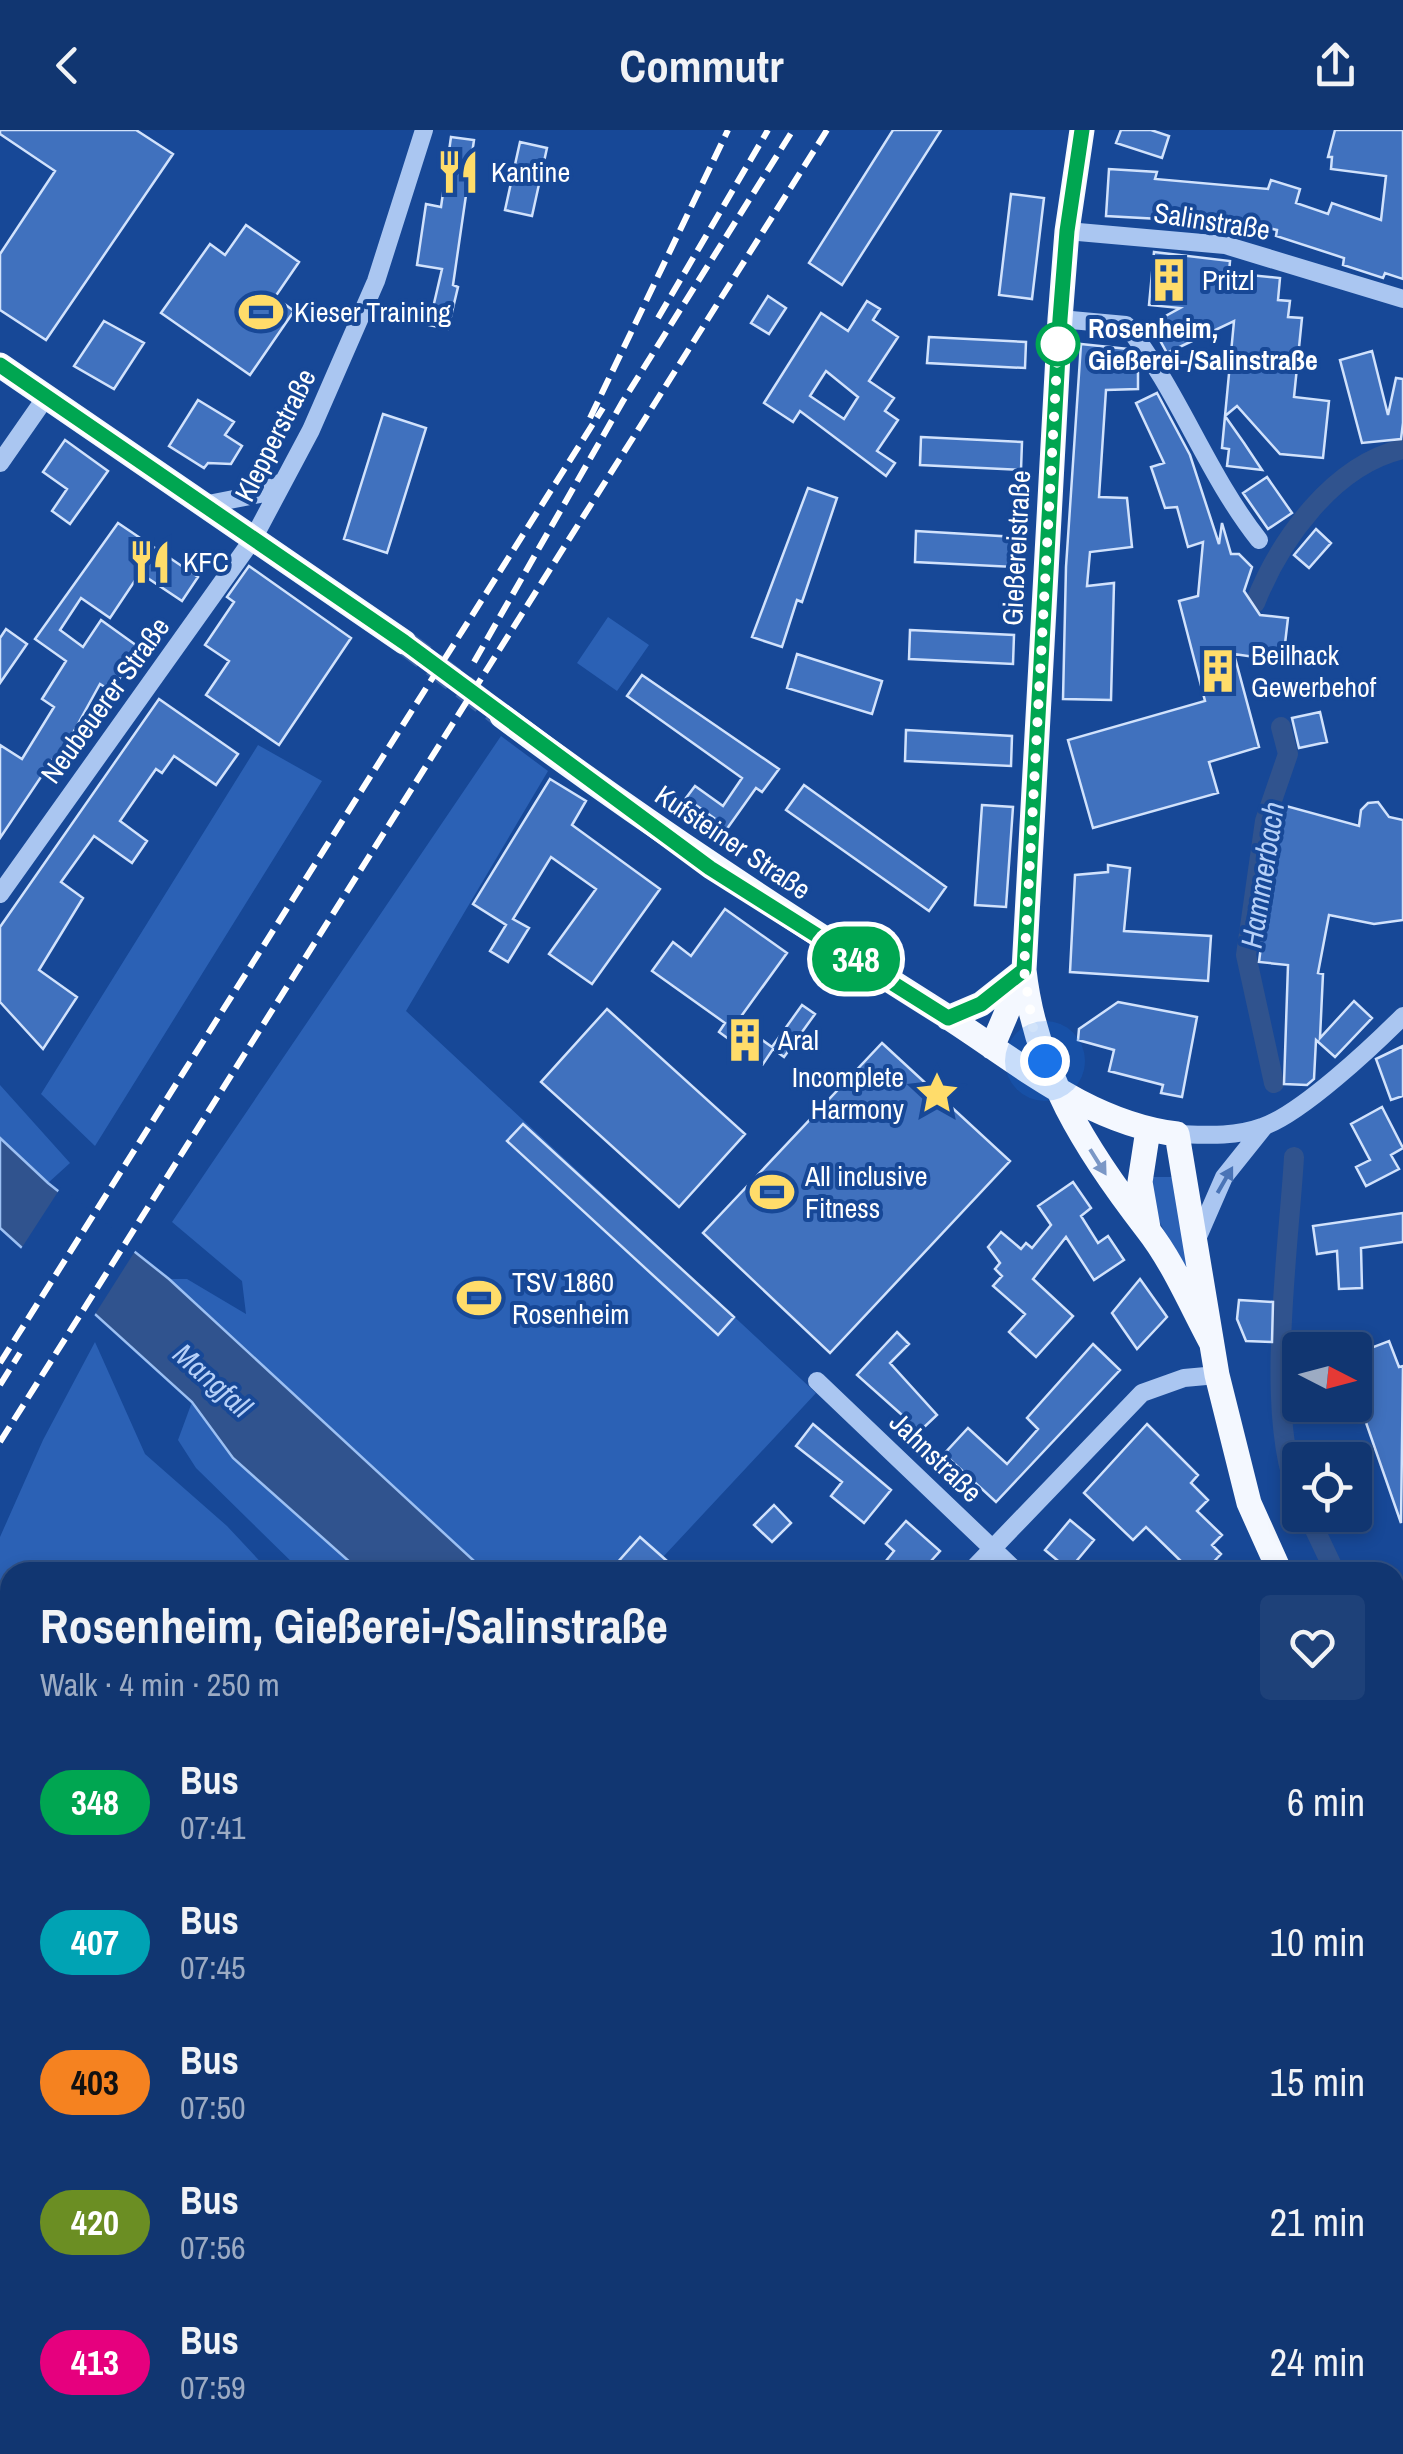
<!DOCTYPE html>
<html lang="en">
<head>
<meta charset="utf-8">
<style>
	:root { --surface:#113671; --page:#1e4179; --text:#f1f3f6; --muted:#9cabc3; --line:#305084 }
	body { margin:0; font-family:"Archivo Narrow",sans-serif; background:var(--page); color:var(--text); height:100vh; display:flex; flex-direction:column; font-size:38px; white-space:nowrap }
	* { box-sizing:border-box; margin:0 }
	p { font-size:32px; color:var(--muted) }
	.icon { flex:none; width:55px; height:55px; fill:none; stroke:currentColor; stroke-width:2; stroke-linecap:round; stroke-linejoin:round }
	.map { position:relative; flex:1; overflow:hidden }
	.side { position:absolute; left:0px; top:1432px; width:1405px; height:892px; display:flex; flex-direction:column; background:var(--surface); border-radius:30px 30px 0 0; box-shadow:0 5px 15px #0003,0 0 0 2px var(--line) }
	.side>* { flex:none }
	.badge { padding:0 20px; border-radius:32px; font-size:35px; line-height:65px }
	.needle { width:65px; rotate:96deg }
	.tools { position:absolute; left:1282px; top:1202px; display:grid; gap:20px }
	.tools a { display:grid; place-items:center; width:90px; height:90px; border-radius:10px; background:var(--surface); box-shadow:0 5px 15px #0003,0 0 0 2px var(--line); font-size:50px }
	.you { position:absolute; width:50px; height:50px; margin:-25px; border:8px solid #fff; border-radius:50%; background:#1a73e8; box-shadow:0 0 0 15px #1a73e833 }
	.map>.badge { position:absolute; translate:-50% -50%; box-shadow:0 0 0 5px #fff }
	.round { display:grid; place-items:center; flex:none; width:105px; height:105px; border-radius:10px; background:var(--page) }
	.overview { display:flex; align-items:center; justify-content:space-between; height:170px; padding:0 40px }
	h1 { font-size:48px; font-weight:700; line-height:75px }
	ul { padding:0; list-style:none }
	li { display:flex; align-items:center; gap:30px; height:140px; padding:0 40px }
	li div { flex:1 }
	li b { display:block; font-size:38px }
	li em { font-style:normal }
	li .badge { min-width:110px; font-weight:700; text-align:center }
	header { display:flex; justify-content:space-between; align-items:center; height:130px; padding:0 40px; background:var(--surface); font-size:45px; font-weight:700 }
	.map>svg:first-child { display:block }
	.green { fill:#2b61b5 }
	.water { fill:#30538e; stroke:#9cc0f3; stroke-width:2.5 }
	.pier { fill:#174897 }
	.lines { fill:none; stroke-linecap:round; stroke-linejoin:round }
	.stream { stroke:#9cc0f3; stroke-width:6 }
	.canal { stroke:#30538e; stroke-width:20 }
	.building { fill:#4071be; stroke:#d1e2fc; stroke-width:2.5; fill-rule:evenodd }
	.major-tunnel { stroke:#3a63a7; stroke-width:25; stroke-dasharray:25 12; stroke-linecap:butt }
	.minor { stroke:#aac6f1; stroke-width:18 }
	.major { stroke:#f4f8ff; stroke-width:25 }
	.rail { stroke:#fff; stroke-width:6; stroke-dasharray:18 8; stroke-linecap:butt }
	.oneway { fill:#7a97c6 }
	.oneway2 { fill:#4a74b6 }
	.line-casing { stroke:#fff; stroke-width:22 }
	.line { stroke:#00a651; stroke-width:15 }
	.walk { stroke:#fff; stroke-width:10; stroke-dasharray:0 18 }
	.stop-dot { fill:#fff; stroke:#00a651; stroke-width:5 }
	.labels { text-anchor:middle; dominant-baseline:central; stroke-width:8; stroke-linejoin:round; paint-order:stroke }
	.poi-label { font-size:28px; fill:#fff; stroke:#174897; text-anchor:start }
	.street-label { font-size:28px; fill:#fff; stroke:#174897 }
	.stop-label { font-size:28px; font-weight:bold; fill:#fff; stroke:#174897; text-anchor:start }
	.water-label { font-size:30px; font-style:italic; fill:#b6d0f8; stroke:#174897 }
</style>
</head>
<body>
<header><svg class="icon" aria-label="back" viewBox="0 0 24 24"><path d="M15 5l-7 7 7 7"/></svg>Commutr<svg class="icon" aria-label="share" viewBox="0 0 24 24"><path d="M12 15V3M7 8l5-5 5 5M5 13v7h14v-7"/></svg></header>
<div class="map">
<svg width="1403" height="2324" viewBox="0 0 1403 2324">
	<rect width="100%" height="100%" fill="#174897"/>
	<path class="green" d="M608,487L649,515L617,561L577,533Z
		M501,606L548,641L406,881L816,1263L649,1442H486L169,1149H187L246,1184L242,1151L172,1092Z
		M258,615L322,651L95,1016L41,964Z
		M0,955L70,1033L48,1053L0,1008Z
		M1151,1047H1174L1192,1155L1155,1083Z
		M95,1212L145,1324L227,1396L270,1442H10V1599L0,1610V1407L43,1310Z
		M192,1272L232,1328L361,1442H302L196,1338L178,1310Z
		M1181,2315H1345L1357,2324H1190Z"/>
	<path class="water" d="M0,1008L48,1053L169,1149L486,1442H361L233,1328L192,1272L0,1098Z
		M1395,2232L1403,2238V2324H1357L1345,2315H1395Z"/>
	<path class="pier" d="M61,1057L137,1118L92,1189L19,1122Z"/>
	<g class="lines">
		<path class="stream" d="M0,2096L10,2095
			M1235,2315L1245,2324"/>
		<path class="canal" d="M1255,473C1280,410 1333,335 1403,319
			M1274,953L1246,825L1265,691L1288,624L1281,597
			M1294,1027C1289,1117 1263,1291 1300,1369
			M1308,1385L1335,1442
			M1395,1561L1403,1572"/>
	</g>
	<path class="building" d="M0,0H136L173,24L46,210L0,180V124L55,41L0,4Z
		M893,0H941L842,155L809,133Z
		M1121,0H1151L1169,6L1162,28L1116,13Z
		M1335,0H1403V149L1385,143L1383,148L1343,135L1344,128L1276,106L1277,100L1251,94L1106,86L1109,39L1157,42L1155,49L1268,59L1271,50L1300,59L1296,73L1328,84L1332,73L1381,90L1386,46L1331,39L1332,27H1328Z
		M451,7L474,10L453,155L458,157L448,199L429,195L442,139L417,135L426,74L441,77Z
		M520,12L547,18L532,86L505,80Z
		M1011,64L1044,68L1032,169L999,165Z
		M246,95L299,132L275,167L294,181L250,245L161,183L210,114L225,125Z
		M1154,122L1230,131L1229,143L1280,148L1278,170L1290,171L1288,187L1302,188L1294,267L1329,271L1323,328L1280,324L1237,276L1225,286L1234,191L1167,223L1151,194L1180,178L1149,175Z
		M768,166L786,178L769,204L751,193Z
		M867,171L880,179L873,190L898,207L869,251L894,268L885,281L898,290L877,321L895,333L886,346L800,281L793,292L764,273L821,183L848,201ZM826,241L858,267L844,289L810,266Z
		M104,191L144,213L114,259L74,236Z
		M929,207L1026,212L1025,238L927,233Z
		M1081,214L1128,219L1138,233V259L1106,260L1099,367L1127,368L1132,417L1090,422L1087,456L1114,453L1111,570L1063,569L1066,437Z
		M1372,221L1388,285L1396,248L1403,249V293L1401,309L1362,313L1340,230Z
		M1157,263L1190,325L1219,414L1222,393L1231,424H1239L1252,437L1244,461L1260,485L1288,488L1283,531L1234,524L1259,617L1209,632L1218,663L1093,698L1068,610L1205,571L1179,471L1198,466L1203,412L1188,417L1177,377L1165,378L1151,337L1164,333L1136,273Z
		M198,270L234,292L225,305L242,316L231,334L208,333L204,338L169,316Z
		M383,284L426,298L387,423L344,409Z
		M1225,286L1244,313L1262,340L1227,336L1229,319L1222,318Z
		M921,307L1022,312L1021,340L920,335Z
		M65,310L108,341L70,394L52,381L67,359L43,342Z
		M1267,347L1292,383L1268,399L1243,363Z
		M808,358L837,368L802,472L797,470L782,517L752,507Z
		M118,393L198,447L182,471L140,443L110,488L81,468L60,500L83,517L101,490L140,518L111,561L100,554L57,632L53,629L0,708V615L22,629L54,577L42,569L66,531L35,509Z
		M1316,399L1331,413L1309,438L1294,425Z
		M916,401L1016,407L1014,437L915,432Z
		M249,436L351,508L279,615L206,565L229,531L205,515L234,472L227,467Z
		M6,499L27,514L0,553V508Z
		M910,500L1014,505L1013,534L909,529Z
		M797,524L882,551L872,584L787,558Z
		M642,545L779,639L762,662L756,658L724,703L710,693L714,688L686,668L695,656L723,676L742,648L627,566Z
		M159,569L238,624L216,655L174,626L162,643L156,639L120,691L147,711L132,733L94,706L61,752L83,768L39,840L77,867L43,919L0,872V797Z
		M1320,582L1327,612L1299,618L1292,588Z
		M906,600L1012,606L1011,636L905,631Z
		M550,649L586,671L572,695L660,759L592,854L549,824L596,759L551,727L513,789L529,798L508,832L490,821L506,795L473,774Z
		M804,655L946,757L929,781L786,680Z
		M1378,672L1389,687L1403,690V790L1374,794L1329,785L1318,843L1323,844L1320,908L1354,871L1372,888L1335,927L1316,910L1314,949L1307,955L1284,954L1288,835L1259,832L1279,674L1359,696L1361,680L1368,673Z
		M982,675L1013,677L1006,777L975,775Z
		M1108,735L1130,738L1124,801L1211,806L1208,851L1070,842L1075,745L1108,742Z
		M725,779L787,823L737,892L772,917L802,875L815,884L784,927L773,919L763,934L719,902L725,893L652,841L673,812L691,826Z
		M1118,872L1197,887L1182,967L1161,963L1163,955L1109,941L1114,920L1078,910L1079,899Z
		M607,879L745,1004L679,1077L541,952Z
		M882,913L1010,1031L830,1223L703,1103Z
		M1403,916V966L1391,970L1376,929Z
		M1382,977L1403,1018L1391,1025L1399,1039L1366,1056L1356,1037L1370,1030L1351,994Z
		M523,994L734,1187L718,1205L507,1011Z
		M1073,1052L1091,1078L1081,1086L1098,1113L1108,1106L1124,1130L1094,1150L1066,1107L1033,1149L1073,1186L1036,1227L1009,1202L1025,1184L993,1156L1002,1146L995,1139L1000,1133L988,1117L1001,1102L1021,1119L1026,1113L1032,1118L1051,1095L1038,1076Z
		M1403,1083V1112L1361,1118L1362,1158L1339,1159L1337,1121L1317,1124L1313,1096Z
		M1140,1149L1167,1187L1137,1219L1112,1183Z
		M1239,1170L1273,1172L1272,1212L1246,1211L1237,1189Z
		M897,1202L909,1214L890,1233L937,1285L920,1301L857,1245Z
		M1389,1211L1399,1237L1403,1236L1401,1393L1355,1261V1224Z
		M1093,1214L1120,1240L996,1372L944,1324L968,1298L1007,1334L1038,1299L1027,1288Z
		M813,1294L891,1360L864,1393L831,1366L842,1352L796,1316Z
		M1147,1294L1198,1345L1191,1353L1208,1370L1197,1381L1222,1405L1212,1415L1221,1424L1204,1442H1192L1146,1397L1133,1410L1084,1363Z
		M774,1375L791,1393L772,1412L754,1395Z
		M1070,1390L1094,1410L1069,1440L1045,1420Z
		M906,1391L940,1421L921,1442H877L894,1421L886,1414Z
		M640,1407L667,1431L658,1442H609Z"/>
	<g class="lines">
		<path class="major-tunnel" d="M404,512L502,586"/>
		<path class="minor" d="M1067,101L1225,115L1403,169
			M1060,189L1126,195C1179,261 1206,343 1259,410
			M0,333L46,267
			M203,375L260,364L282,352
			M0,764L253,409L311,300L376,151L424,0
			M1177,1004C1206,1005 1235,1007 1262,997C1301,984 1373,916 1403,886
			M1197,1109L1224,1047L1264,997
			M817,1251L1017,1442
			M970,1442L1142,1263L1184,1248L1217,1245
			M155,2315L169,2324
			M581,2315L584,2324"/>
		<path class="major" d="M1082,0L1067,101L1060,189L1024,840C1035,940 1087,1022 1147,1099C1173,1132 1191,1175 1211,1212
			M0,235L404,512
			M502,586C645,693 792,789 943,884C1017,931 1087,993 1177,1004L1217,1245L1249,1373L1280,1442
			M948,888L981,874L1024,840
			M992,917L1021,849
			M1148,1000L1140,1052L1148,1098
			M1395,1667L1403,1680
			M1395,1981L1403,1972
			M1061,2324L1072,2315"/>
		<path class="rail" d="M658,188L768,0
			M590,288L728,0
			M474,532L623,271L793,0
			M0,1233L603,278
			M0,1255L20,1223
			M0,1312L827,0"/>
	</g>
	<defs><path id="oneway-solid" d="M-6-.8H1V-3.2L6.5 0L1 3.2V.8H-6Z" transform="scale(2.5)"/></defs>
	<use class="oneway" href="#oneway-solid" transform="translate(1098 1032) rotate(58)"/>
	<use class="oneway2" href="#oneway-solid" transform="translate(1225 1050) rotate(-60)"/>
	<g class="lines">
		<g class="line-casing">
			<path id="line" d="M0,235L404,512L710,738L948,888L981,874L1024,840L1060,189L1067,101L1082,0"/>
		</g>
		<use href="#line" class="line"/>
		<path class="walk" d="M1045,931L1034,904L1024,840L1058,214"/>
	</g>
	<defs>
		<g id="restaurant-bare" transform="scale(3.45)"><path d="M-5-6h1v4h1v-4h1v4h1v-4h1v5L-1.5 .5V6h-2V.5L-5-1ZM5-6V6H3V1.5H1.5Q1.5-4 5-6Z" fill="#ffdc6a" stroke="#174897" stroke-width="2.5" paint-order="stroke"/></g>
		<g id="building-bare" transform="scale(3.45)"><path d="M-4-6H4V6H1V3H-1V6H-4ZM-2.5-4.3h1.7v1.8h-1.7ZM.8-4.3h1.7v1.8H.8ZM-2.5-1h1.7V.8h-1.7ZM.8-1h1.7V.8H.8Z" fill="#ffdc6a" stroke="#174897" stroke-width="2.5" paint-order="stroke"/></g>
		<g id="stadium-bare" transform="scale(3.45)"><path d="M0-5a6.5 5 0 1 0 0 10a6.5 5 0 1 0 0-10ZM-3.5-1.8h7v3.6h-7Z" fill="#ffdc6a" stroke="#174897" stroke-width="2.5" paint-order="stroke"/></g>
		<g id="sight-bare" transform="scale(3.45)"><path d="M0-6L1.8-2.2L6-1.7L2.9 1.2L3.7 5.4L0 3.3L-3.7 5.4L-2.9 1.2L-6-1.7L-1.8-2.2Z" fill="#ffdc6a" stroke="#174897" stroke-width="2.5" paint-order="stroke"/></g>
	</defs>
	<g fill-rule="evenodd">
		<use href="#restaurant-bare" x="458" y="42"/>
		<use href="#building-bare" x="1169" y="150"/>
		<use href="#stadium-bare" x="261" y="182"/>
		<use href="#restaurant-bare" x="150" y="432"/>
		<use href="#building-bare" x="1218" y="541"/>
		<use href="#building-bare" x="745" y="910"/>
		<use href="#sight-bare" x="937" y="963"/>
		<use href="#stadium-bare" x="772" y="1062"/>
		<use href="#stadium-bare" x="479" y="1168"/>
	</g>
	<circle class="stop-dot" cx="1058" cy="214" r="20"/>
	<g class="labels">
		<g class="poi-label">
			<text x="491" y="42">Kantine</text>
			<text x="1202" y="150">Pritzl</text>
			<text x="294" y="182">Kieser Training</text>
			<text x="183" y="432">KFC</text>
			<text x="1251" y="525">Beilhack<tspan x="1251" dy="32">Gewerbehof</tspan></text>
			<text x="778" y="910">Aral</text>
			<text x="904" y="947" text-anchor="end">Incomplete<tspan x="904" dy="32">Harmony</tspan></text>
			<text x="805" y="1046">All inclusive<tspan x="805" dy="32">Fitness</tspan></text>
			<text x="512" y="1152">TSV 1860<tspan x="512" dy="32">Rosenheim</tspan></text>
		</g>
		<g class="street-label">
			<text transform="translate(1212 91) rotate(9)">Salinstraße</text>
			<text transform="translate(275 305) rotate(-63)">Klepperstraße</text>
			<text transform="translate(1016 418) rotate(-87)">Gießereistraße</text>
			<text transform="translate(105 570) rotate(-54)">Neubeuerer Straße</text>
			<text transform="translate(733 712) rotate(34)">Kufsteiner Straße</text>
			<text transform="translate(936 1327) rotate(44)">Jahnstraße</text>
		</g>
		<g class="stop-label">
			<text x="1088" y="198">Rosenheim,<tspan x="1088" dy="32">Gießerei-/Salinstraße</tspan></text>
		</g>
		<g class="water-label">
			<text transform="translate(1262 745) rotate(-81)">Hammerbach</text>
			<text transform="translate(213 1250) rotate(42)">Mangfall</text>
		</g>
	</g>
</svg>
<div class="tools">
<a><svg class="needle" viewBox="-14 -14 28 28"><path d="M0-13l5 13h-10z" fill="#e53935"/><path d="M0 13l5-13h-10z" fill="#9cabc3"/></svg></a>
<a><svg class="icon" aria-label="locate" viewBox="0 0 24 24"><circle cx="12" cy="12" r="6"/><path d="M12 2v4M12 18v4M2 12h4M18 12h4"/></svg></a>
</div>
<div class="you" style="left:1045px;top:931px"></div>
<b class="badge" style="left:856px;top:829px;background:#00a651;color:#fff">348</b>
<section class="side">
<div class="overview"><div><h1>Rosenheim, Gießerei-/Salinstraße</h1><p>Walk · 4 min · 250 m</p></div><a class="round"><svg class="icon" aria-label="heart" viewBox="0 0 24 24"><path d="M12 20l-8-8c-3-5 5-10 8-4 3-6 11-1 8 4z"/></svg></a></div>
<ul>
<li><span class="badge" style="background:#00a651;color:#fff">348</span><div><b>Bus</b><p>07:41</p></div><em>6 min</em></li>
<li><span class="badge" style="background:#00a3b4;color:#fff">407</span><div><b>Bus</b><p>07:45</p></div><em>10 min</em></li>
<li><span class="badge" style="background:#f58220;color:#111">403</span><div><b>Bus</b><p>07:50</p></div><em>15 min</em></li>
<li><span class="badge" style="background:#6b8e23;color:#fff">420</span><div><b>Bus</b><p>07:56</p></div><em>21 min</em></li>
<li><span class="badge" style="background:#e6007e;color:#fff">413</span><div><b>Bus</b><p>07:59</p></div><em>24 min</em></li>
</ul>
</section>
</div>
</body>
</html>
